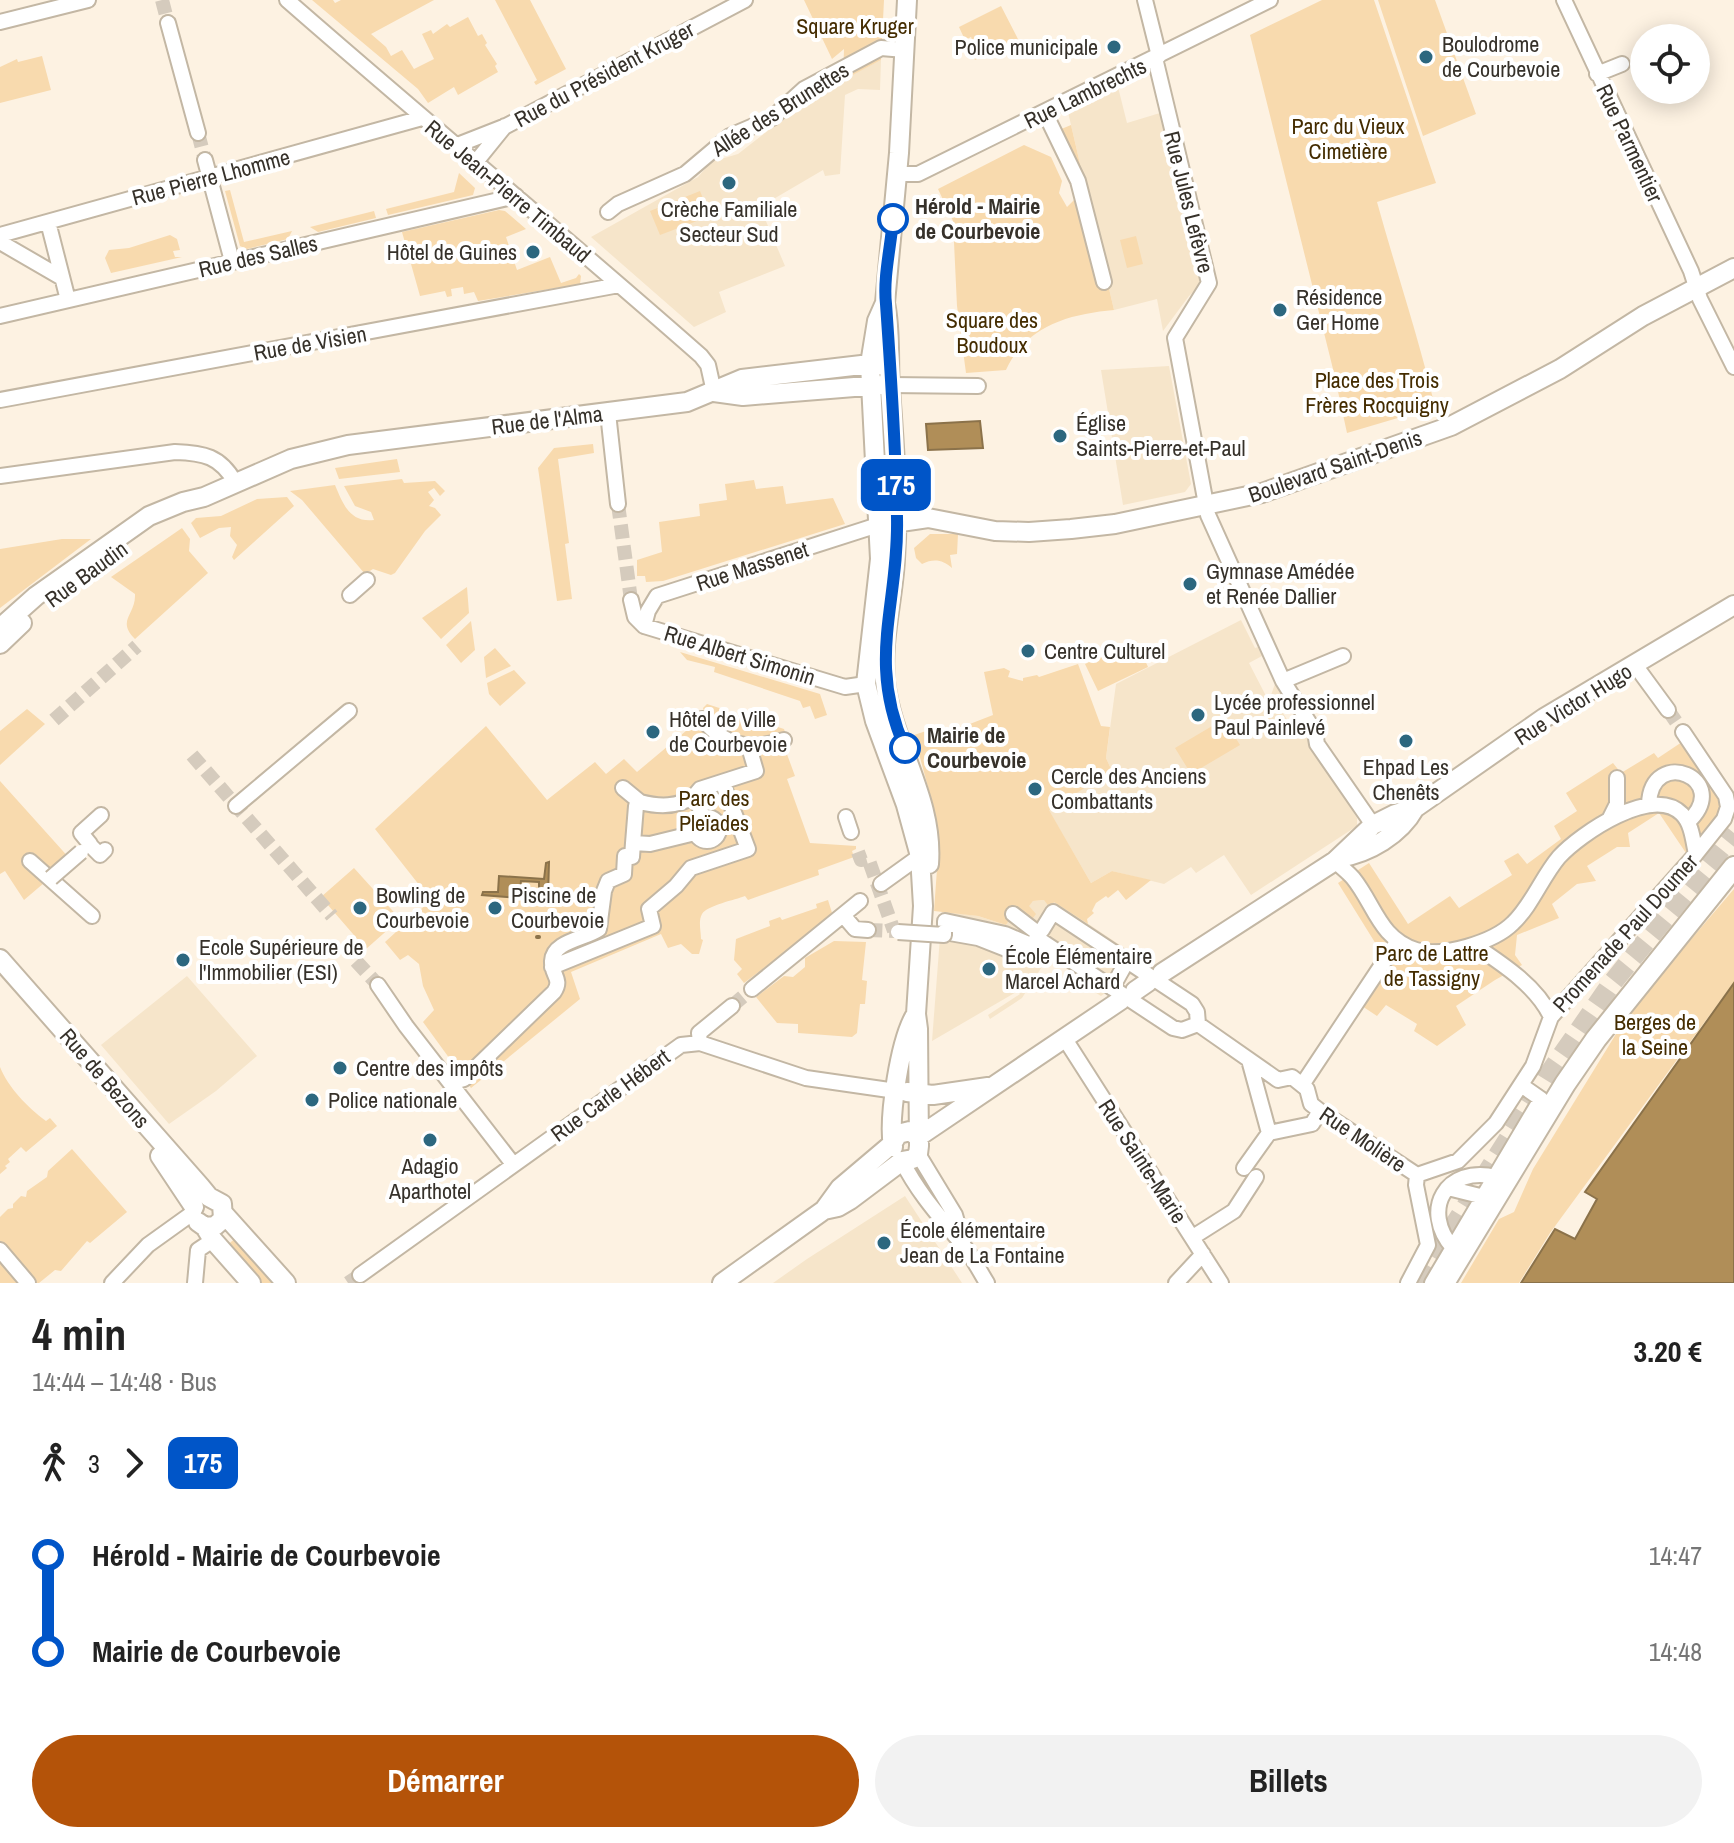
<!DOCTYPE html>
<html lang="fr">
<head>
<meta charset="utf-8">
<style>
	:root { --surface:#fff; --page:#f2f2f2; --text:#222; --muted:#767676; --accent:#b45309 }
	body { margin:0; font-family:"Archivo Narrow",sans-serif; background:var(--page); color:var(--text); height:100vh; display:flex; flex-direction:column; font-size:30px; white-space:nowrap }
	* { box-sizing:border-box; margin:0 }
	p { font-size:26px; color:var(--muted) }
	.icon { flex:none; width:44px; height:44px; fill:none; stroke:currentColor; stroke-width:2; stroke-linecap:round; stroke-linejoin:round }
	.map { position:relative; height:1283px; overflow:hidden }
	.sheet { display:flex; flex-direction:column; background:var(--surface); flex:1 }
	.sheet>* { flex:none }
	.badge { padding:0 16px; border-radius:12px; font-size:28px; line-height:52px }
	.fabs { position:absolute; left:1630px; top:24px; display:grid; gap:16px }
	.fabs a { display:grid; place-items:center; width:80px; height:80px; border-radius:50%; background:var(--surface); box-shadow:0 4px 20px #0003; font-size:40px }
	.map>.badge { position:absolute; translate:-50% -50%; box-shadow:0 0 0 4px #fff }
	.legs { display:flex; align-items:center; gap:12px; height:88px; padding:0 32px; font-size:26px }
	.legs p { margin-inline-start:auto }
	.headline { display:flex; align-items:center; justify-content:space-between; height:136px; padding:0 32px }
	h1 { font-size:44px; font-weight:700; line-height:60px }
	.cta { display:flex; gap:16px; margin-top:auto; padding:16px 32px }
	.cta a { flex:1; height:92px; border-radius:48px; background:var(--accent); color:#fff; font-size:32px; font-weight:700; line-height:92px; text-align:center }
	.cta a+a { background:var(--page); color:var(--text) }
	ul { padding:0 32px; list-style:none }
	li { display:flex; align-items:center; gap:28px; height:96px; font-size:30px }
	li i { display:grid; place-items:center; width:12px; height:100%; margin:0 10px; background:currentColor }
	li i::after { content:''; width:20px; height:20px; margin:-10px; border:6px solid; border-radius:50%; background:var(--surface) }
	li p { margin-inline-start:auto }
	li:first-child i { background:linear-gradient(#0000 50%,currentColor 0) }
	li:last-child i { background:linear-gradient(currentColor 50%,#0000 0) }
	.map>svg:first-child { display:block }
	.built { fill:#f6e5ca }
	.green { fill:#f8daae }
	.water { fill:#b08e58; stroke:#8b724a; stroke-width:2 }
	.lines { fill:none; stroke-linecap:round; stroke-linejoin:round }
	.stream { stroke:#8b724a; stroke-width:4 }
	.street-tunnel { stroke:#d5cbbd; stroke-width:14; stroke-dasharray:14 7; stroke-linecap:butt }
	.primary-tunnel { stroke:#d5cbbd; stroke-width:20; stroke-dasharray:20 10; stroke-linecap:butt }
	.street-casing { stroke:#c3b7a4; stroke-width:18 }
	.secondary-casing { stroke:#c3b7a4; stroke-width:22 }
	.primary-casing { stroke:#c3b7a4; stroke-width:24 }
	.street { stroke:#fff; stroke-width:14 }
	.secondary { stroke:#fff; stroke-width:18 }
	.primary { stroke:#fff; stroke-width:20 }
	.street-bridge-casing { stroke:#c3b7a4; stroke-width:18; stroke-linecap:butt }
	.street-bridge { stroke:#fff; stroke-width:14 }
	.line-1-casing { stroke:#fff; stroke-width:18 }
	.line-1 { stroke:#0055c8; stroke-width:12 }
	.poi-dot { fill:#2c677f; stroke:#fff; stroke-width:3 }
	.stop-1-dot { fill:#fff; stroke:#0055c8; stroke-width:4 }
	.labels { text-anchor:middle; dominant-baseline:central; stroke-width:8; stroke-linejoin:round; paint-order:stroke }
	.park-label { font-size:22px; fill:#442c00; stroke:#fff }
	.poi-label { font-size:22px; fill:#36312a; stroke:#fff; text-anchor:start }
	.street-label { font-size:22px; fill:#36312a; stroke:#fff }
	.stop-label { font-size:22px; font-weight:bold; fill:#36312a; stroke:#fff; text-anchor:start }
</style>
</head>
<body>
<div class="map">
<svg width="1734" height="1283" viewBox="0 0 1734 1283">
	<rect width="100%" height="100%" fill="#fdf2e2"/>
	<path class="built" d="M881,60L880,90L858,89L845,95L840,174L825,176L823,170L760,207L785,266L719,292L726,312L694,327L591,237L698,177L711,162L738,154L774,126L794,104Z
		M1118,87L1127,123L1160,113L1203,283L1189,296L1163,331L1157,299L1114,310L1068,112Z
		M1169,366L1191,484L1185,492L1123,505L1101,370Z
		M1241,620L1255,648L1258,647L1262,656L1249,663L1266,696L1271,695L1275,684L1281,688L1287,702L1275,701L1292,727L1298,724L1357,818V826L1251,895L1224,855L1196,873L1191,867L1164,884L1112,871L1091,883L1048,809L1112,771L1106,758L1116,684Z
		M1044,900L1054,901L1147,963L1101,996L1078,982L1083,975L1050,954L1022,998L990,1019L988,1015L1020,994L1018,991L932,1041L942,911L978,916L1006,925L1015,912L1033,901Z
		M187,976L257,1056L216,1091L169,1124L101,1045Z
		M905,1196L962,1283H773L807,1259Z"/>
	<path class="green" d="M312,0H333L335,3L341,0H434L371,34L386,47L391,56L402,50L414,69L434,59L422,34L431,30L433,34L447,24L450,27L468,17L478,36L482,34L487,43L485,45L497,64L495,66L498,72L458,95L454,87L428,103L418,89Z
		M495,0H530L566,69L536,85L534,82L537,80Z
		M804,0H884L881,60L843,80L844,49L832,59Z
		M1322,0H1374L1436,183L1377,202C1396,271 1419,338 1435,407L1347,433L1334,373L1250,35Z
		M1378,0H1435L1476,114L1423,136Z
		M1001,6L1020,43L1001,51L999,48L975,60L968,46L973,42L971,37L965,40L959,27Z
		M42,56L51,90L0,103V67L17,59L18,62Z
		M1071,125L1114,310C1069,314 1026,326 1006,370L966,373L957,306L953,221L938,189L1024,145L1051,157L1062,181L1059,193L1067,207L1077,197L1059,130Z
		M459,173L475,188L473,195L388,215L386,209L454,192Z
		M230,190L244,242L292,231L288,239L247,249L240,246L225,191Z
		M700,191L710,216L660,235L650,211Z
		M499,210L505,211L526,229L506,237L517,270L550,257L561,283L576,278L579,274L581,276L580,284L478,301L474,292L464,294L463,287L451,289L452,296L447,297L445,291L420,296L402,232Z
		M374,211L376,218L318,232L310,227Z
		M170,235L177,239L180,250L173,251L175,257H182L111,273L105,258L109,250L129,248Z
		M1136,236L1143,264L1127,268L1120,240Z
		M593,444L594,453L558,459L569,543L565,544L572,599L557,601L538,468L554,448Z
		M397,459L400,472L339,479L335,468Z
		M402,479L404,483L435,481L445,491L440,496L434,488L428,492L434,500L429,506L435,508L441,515L425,531L395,573L391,575L373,569L365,574L302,500L290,491L335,485C343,504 350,523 374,520L371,512L355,506L344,486Z
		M754,480L756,489L783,486L786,504L833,498L845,524L663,581L646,582L645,576H637V560L662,552L659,522L700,516L699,504L727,500L725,484Z
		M287,497L294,506L234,560L232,557L237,545L230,536L231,527L219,528L200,538L191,523L196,518L221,516L257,499Z
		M182,528L190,539L189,551L208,573L135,639C116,620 136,615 135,594L111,577Z
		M930,534H958L957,554L950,555L952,568C943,560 934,558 922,564L916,558L914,548Z
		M62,539H91L0,608V549Z
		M467,587L469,613L441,639L422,618Z
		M471,621L475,650L461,663L446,645Z
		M1136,640L1148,667L1098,691L1085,664Z
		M495,648L511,666L486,678L484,657Z
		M680,652L820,694L827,715L815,719L810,706L803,708L800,701L714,672L715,667L687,660Z
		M1078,664L1101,726L1110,727L1106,758L1112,771L1049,810L1091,883L1112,871L1151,880L1126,900L1118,890L1108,898L1106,896L1096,903L1092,911L1094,913L1087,919L1088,924L1054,902L1050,908L1044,900L1033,901L1029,906L1036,914L1030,922L1015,912L1006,925L978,916L934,911L939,841L936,817L914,735L929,730L962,727L993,715L984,672L1004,668L1010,671L1008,677L1023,681V678L1037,675L1039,677Z
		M514,670L526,683L500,706L489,694L487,683Z
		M707,704L784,729L786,735L781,738L795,776L787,779L810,843L856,846V849L852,851L854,857L818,870L819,875L748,900L745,896C735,900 708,905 702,914C698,921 701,931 701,939L703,940L699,954H692L681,944L668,948L661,934L571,972L580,999L471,1088L423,1022L434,1010L423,986L419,964L408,955L400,960L385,942L431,900L375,829L486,726L547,800L595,762L606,774L624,759L637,772L705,715L703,708Z
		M27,709L45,724L0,765V731Z
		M1224,719L1240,745L1191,774L1175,748Z
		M1682,742C1694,759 1730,797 1721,818C1714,831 1698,845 1688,856L1659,813L1628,833L1630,847H1617L1587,866L1596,881L1577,884L1552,904L1559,918L1517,935L1515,955L1522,965L1495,980L1456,1006L1466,1025L1437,1046L1414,1031L1417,1024L1386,1005L1377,1016L1356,1002L1379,966V949L1338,883L1369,863L1408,924L1450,896L1459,908L1512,875L1504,861L1518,853L1527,864L1561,839L1554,826L1577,811L1566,793L1613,763L1621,773L1654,753L1658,758Z
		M0,781L71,860L24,900L5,871L0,874Z
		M354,868L400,919L366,949L321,897Z
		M1734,889V982L1550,1233L1519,1283H1461L1499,1219L1514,1212L1533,1169L1616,1034L1652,985Z
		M828,900L833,916L744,983L737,974L742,969L734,960L736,939L770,926L769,921L780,917L782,920L817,908L816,904Z
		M834,941L866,942L862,980L867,981L865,1004H860L857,1033L852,1037L798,1033V1024L777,1023L756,997L784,976L793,977L805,967V958Z
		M0,1067C8,1087 27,1107 46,1121L50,1118L57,1126L26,1152L21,1147L8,1159L10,1162L5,1166L7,1168L0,1174Z
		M72,1149L127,1212L90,1243L87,1241L61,1271L55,1270L39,1283H0V1217L8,1209L13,1208V1204L21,1196L26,1197L27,1191L47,1177L48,1171Z
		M238,1236L280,1283H257L225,1247Z"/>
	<path class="water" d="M980,421L983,448L928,450L926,424Z
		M549,862L548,897L558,898V903L539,901V882L521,881L519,898L482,895L483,892H498L499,876L544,879L546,863Z
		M1734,983V1283H1521L1555,1229L1575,1239L1597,1199L1585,1192Z"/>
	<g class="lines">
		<path class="stream" d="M537,937H539"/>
		<path class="street-tunnel" d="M162,0L168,23
			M198,133L205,160
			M618,504L631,600
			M1668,710L1683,732
			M54,720L137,646
			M192,755L332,916
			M858,852L861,860L868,858L894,931L868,930
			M356,961L378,985
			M732,1006L752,989
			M348,1283L360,1275"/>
		<path class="primary-tunnel" d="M1418,1283L1551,1071L1612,983L1734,833"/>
		<g class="street-casing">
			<path id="street" d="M287,0C424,120 565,236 701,356L708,365L714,392
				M1145,0L1159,56
				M1564,0L1691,271L1700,299L1734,367
				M0,22L88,0
				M168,23L198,133
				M1155,58L1209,283L1175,338L1208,515L1283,681L1315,732L1317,744L1373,825
				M1597,74L1622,64
				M1045,113L1078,181L1104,282
				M455,146L506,126L745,0
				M205,160L232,261
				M475,163L505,126
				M897,174H918L1270,0
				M608,212L618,204L685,174L730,136L772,118L804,89L881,48L905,50
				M48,222L68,300
				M0,235L422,118
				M0,242L62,278
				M0,316L516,196
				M890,385L978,386
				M0,400L619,285
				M608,413L618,504
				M0,476L175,452C204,453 220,456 235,482
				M350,595L367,580
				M631,600L635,617L644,626L845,687L866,684
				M644,626L648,611L657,596L878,525
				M1635,665L1668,710
				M1283,681L1343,656
				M702,719C726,747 750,751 784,740
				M722,782L737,820
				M623,788L640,802
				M695,795L700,789L756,771L749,747
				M1649,804C1651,745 1734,779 1688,822
				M236,806L349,711
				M695 829a12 12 0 1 1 24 0a12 12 0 1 1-24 0Z
				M846,817L851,832
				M1609,820L1617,804V778
				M633,843L636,806L640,802C659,807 678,808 695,795L703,817
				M90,844L81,833L101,815
				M90,845L100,855L105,850
				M30,861L92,916
				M1335,861C1341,867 1348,872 1353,878C1375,905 1379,938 1416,950C1442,958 1494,942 1513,923C1532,905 1542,877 1559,857C1580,834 1653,784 1682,814C1692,824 1693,841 1696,854
				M881,884L920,856
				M1013,914L1039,934
				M843,915L855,929L868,930
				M945,925V921L1005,934L1033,946
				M1042,930L1053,912L1192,1004L1197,1012L1198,1024
				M944,932L978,938L1026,957L1040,932
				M1037,938L1173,1028L1182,1030L1198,1024
				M1474,945C1501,963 1537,986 1551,1017
				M552,967L653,926L649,909L676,886L691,868L748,849L737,820L719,826
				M378,985L406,1026L513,1164
				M1112,988L1127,961
				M752,989L860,901
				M1198,1024L1278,1080L1292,1077L1307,1089L1311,1104L1320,1111L1417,1175
				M1065,1039L1221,1283
				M700,1043L699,1033L732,1006
				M1249,1060L1269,1133
				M450,1083L464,1079L554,992C563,979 551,975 552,961C553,941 585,939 599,929L604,891L608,881L624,874L625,856L632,857L633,843L650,844L695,833
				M1302,1085L1397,942
				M918,1154L955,1215L963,1242
				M902,1161C918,1193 940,1217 963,1245C972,1256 979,1270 987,1283
				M1244,1168L1269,1133L1312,1124L1320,1111
				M1417,1175L1458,1161L1496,1123L1533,1066L1551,1017L1696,854L1724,819L1728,807L1726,796L1683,732
				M1448,1188L1484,1197
				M1193,1237L1234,1211L1256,1177
				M1453,1248C1420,1210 1446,1165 1496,1177
				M0,1250L28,1283
				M360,1275L681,1045L700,1043L806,1078L896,1091
				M112,1283L148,1245L194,1212
				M195,1283L198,1250L213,1240
				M1176,1283L1203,1254
				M1408,1283L1428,1245L1416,1185L1417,1175
				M1432,1283L1541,1099L1521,1085"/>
		</g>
		<g class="secondary-casing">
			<path id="secondary" d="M907,0L899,153L885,303C891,331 888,360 890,389C894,446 899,502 895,559C893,600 881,640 885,681C892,745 934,798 929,864
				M714,392L743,396L879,385
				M887,524L928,518L995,531L1029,532L1071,529L1115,524L1262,493L1451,426L1560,369L1643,316L1734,268
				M0,628L36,596L149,516L183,502L204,497L291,459L348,445L687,402L742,379L870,364L889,365
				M0,644L22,623
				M1339,858C1369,853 1400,835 1415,808
				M0,959L200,1186L209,1197L222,1204L223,1219L215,1226L205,1227
				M1162,973L1335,861L1373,825L1395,814L1415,808L1544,718L1734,605
				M1135,991L1148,982
				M907,1092L933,1095L988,1087
				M918,1137L1121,1000
				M893,1147C888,1118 900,1039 916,1014
				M160,1156L194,1207
				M824,1210L838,1207L850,1200L902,1161L913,1159L918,1154L919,1146L918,1029L916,1014L923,906L920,856L906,805L875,721L866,684L880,559L870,364L877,321L885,303
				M224,1214L286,1283
				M198,1222L205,1227L213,1240L251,1283
				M722,1283L824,1210L840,1188L892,1144L898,1134L910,1131L918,1137"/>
		</g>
		<g class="primary-casing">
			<path id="primary" d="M1444,1283L1565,1084L1596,1039L1734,867"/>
		</g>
		<use href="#street" class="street"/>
		<use href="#secondary" class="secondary"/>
		<use href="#primary" class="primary"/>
		<g class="street-bridge-casing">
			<path id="street-bridge" d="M51,878L81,852
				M898,932L944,935V932"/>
		</g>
		<use href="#street-bridge" class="street-bridge"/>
	</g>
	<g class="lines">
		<g class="line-1-casing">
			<path id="line-1" d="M893,219C891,246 883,277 886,304C891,375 896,447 897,518C899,605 866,660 905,748"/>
		</g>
		<use href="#line-1" class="line-1"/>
	</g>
	<g class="poi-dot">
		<circle cx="1114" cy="47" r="8"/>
		<circle cx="1426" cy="57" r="8"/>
		<circle cx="729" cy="183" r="8"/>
		<circle cx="533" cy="252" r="8"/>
		<circle cx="1280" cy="310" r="8"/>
		<circle cx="1060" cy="436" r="8"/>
		<circle cx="1190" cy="584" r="8"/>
		<circle cx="1028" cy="651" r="8"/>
		<circle cx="1198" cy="715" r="8"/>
		<circle cx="653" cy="732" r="8"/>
		<circle cx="1406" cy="741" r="8"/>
		<circle cx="1035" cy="789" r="8"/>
		<circle cx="360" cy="908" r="8"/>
		<circle cx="495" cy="908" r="8"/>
		<circle cx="183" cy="960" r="8"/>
		<circle cx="989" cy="969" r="8"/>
		<circle cx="340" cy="1068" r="8"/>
		<circle cx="312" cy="1100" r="8"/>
		<circle cx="430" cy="1140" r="8"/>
		<circle cx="884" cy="1243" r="8"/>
	</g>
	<g class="stop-1-dot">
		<circle cx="893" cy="219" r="14"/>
		<circle cx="905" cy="748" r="14"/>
	</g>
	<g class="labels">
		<g class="park-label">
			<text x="855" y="26">Square Kruger</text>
			<text x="1348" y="126">Parc du Vieux<tspan x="1348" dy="25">Cimetière</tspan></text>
			<text x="992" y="320">Square des<tspan x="992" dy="25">Boudoux</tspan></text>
			<text x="1377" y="380">Place des Trois<tspan x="1377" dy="25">Frères Rocquigny</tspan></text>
			<text x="714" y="798">Parc des<tspan x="714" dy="25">Pleïades</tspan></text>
			<text x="1432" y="953">Parc de Lattre<tspan x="1432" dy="25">de Tassigny</tspan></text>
			<text x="1655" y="1022">Berges de<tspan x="1655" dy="25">la Seine</tspan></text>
		</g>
		<g class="poi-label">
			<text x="1442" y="44">Boulodrome<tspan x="1442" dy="25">de Courbevoie</tspan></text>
			<text x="1098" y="47" text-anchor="end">Police municipale</text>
			<text x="729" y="209" text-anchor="middle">Crèche Familiale<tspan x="729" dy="25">Secteur Sud</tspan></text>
			<text x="517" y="252" text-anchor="end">Hôtel de Guines</text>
			<text x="1296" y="297">Résidence<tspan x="1296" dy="25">Ger Home</tspan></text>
			<text x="1076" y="423">Église<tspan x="1076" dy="25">Saints-Pierre-et-Paul</tspan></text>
			<text x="1206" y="571">Gymnase Amédée<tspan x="1206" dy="25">et Renée Dallier</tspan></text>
			<text x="1044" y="651">Centre Culturel</text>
			<text x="1214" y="702">Lycée professionnel<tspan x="1214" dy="25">Paul Painlevé</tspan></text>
			<text x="669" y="719">Hôtel de Ville<tspan x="669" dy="25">de Courbevoie</tspan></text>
			<text x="1406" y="767" text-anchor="middle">Ehpad Les<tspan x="1406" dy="25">Chenêts</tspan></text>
			<text x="1051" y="776">Cercle des Anciens<tspan x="1051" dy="25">Combattants</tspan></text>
			<text x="376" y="895">Bowling de<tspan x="376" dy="25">Courbevoie</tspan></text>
			<text x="511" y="895">Piscine de<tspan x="511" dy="25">Courbevoie</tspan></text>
			<text x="199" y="947">Ecole Supérieure de<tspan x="199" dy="25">l'Immobilier (ESI)</tspan></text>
			<text x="1005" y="956">École Élémentaire<tspan x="1005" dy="25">Marcel Achard</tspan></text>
			<text x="356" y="1068">Centre des impôts</text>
			<text x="328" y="1100">Police nationale</text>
			<text x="430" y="1166" text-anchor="middle">Adagio<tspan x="430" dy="25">Aparthotel</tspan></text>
			<text x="900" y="1230">École élémentaire<tspan x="900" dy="25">Jean de La Fontaine</tspan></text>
		</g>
		<g class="street-label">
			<text transform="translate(604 74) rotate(-28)">Rue du Président Kruger</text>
			<text transform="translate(1085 93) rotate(-26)">Rue Lambrechts</text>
			<text transform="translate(780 109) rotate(-32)">Allée des Brunettes</text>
			<text transform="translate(1630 143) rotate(65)">Rue Parmentier</text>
			<text transform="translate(211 177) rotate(-15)">Rue Pierre Lhomme</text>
			<text transform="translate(508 191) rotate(40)">Rue Jean-Pierre Timbaud</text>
			<text transform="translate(1189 202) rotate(76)">Rue Jules Lefèvre</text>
			<text transform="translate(258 256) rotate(-13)">Rue des Salles</text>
			<text transform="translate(310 343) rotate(-10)">Rue de Visien</text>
			<text transform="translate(547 420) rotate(-7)">Rue de l'Alma</text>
			<text transform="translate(1335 466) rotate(-19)">Boulevard Saint-Denis</text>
			<text transform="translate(752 566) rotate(-18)">Rue Massenet</text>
			<text transform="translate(86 574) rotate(-36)">Rue Baudin</text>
			<text transform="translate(740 655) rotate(17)">Rue Albert Simonin</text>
			<text transform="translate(1573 704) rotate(-32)">Rue Victor Hugo</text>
			<text transform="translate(1625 933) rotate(-48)">Promenade Paul Doumer</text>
			<text transform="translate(105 1078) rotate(49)">Rue de Bezons</text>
			<text transform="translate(610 1095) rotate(-36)">Rue Carle Hébert</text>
			<text transform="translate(1363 1139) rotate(34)">Rue Molière</text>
			<text transform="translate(1143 1161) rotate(57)">Rue Sainte-Marie</text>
		</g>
		<g class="stop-label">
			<text x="915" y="206">Hérold - Mairie<tspan x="915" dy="25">de Courbevoie</tspan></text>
			<text x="927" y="735">Mairie de<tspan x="927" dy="25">Courbevoie</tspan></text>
		</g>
	</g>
</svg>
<div class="fabs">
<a><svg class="icon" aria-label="locate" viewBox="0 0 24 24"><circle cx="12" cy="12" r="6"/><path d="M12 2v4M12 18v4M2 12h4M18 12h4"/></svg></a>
</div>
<b class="badge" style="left:896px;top:485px;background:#0055c8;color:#fff">175</b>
</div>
<section class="sheet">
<div class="headline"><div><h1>4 min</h1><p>14:44 – 14:48 · Bus</p></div><b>3.20 €</b></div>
<div class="legs"><svg class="icon" aria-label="walk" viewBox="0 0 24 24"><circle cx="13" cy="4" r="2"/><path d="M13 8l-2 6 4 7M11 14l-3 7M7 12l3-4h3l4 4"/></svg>3<svg class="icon" aria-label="forward" viewBox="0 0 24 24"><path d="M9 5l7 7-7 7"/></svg><b class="badge" style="background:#0055c8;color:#fff">175</b></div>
<ul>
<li><i style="color:#0055c8"></i><b>Hérold - Mairie de Courbevoie</b><p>14:47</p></li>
<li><i style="color:#0055c8"></i><b>Mairie de Courbevoie</b><p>14:48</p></li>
</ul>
<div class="cta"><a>Démarrer</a><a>Billets</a></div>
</section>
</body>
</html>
